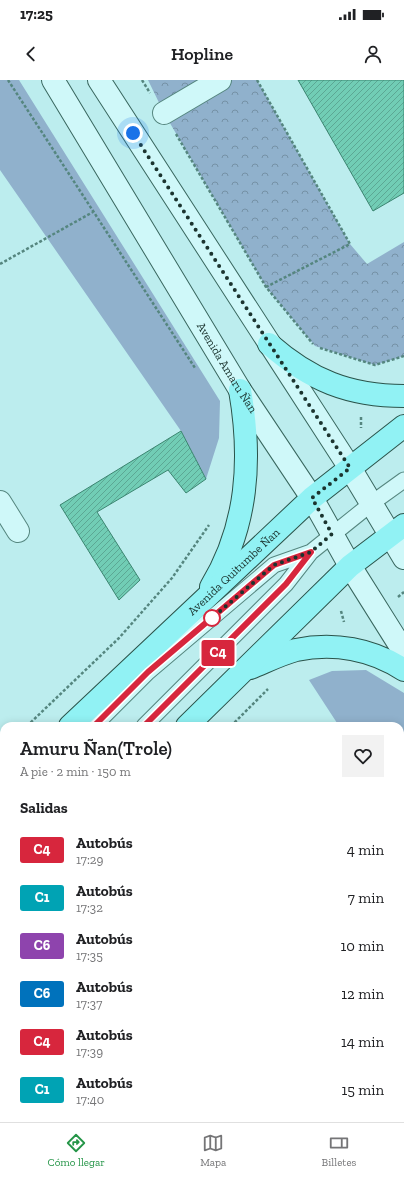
<!DOCTYPE html>
<html lang="es">
<head>
<meta charset="utf-8">
<style>
	:root { --surface:#fff; --page:#f2f2f2; --text:#202124; --muted:#757577; --line:#e0e0e0; --accent:#259548 }
	body { margin:0; font-family:"Zilla Slab",serif; background:var(--page); color:var(--text); height:100vh; display:flex; flex-direction:column; font-size:15px; white-space:nowrap }
	* { box-sizing:border-box; margin:0 }
	p { font-size:13px; color:var(--muted) }
	.icon { flex:none; width:22px; height:22px; fill:none; stroke:currentColor; stroke-width:2; stroke-linecap:round; stroke-linejoin:round }
	.map { position:relative; flex:1; overflow:hidden }
	.sheet { position:absolute; left:0px; top:642px; width:404px; height:400px; display:flex; flex-direction:column; background:var(--surface); border-radius:12px 12px 0 0; box-shadow:0 2px 10px #0003 }
	.sheet>* { flex:none }
	.badge { padding:0 8px; border-radius:3px; font-size:14px; line-height:26px }
	.you { position:absolute; width:20px; height:20px; margin:-10px; border:3px solid #fff; border-radius:50%; background:#1a73e8; box-shadow:0 0 0 6px #1a73e833 }
	.map>.badge { position:absolute; translate:-50% -50%; box-shadow:0 0 0 2px #fff }
	h2 { padding:0 20px; font-size:15px; line-height:36px }
	.round { display:grid; place-items:center; flex:none; width:42px; height:42px; border-radius:0px; background:var(--page) }
	.head { display:flex; align-items:center; justify-content:space-between; height:68px; padding:0 20px }
	h1 { font-size:19px; font-weight:600; line-height:30px }
	ul { padding:0; list-style:none }
	li { display:flex; align-items:center; gap:12px; height:48px; padding:0 20px }
	li div { flex:1 }
	li b { display:block; font-size:15px }
	li em { font-style:normal }
	li .badge { min-width:44px; font-weight:700; text-align:center }
	.status { display:flex; justify-content:space-between; align-items:center; height:28px; padding:0 20px; background:var(--surface); direction:ltr }
	.status svg { height:11px; fill:currentColor }
	header { display:flex; justify-content:space-between; align-items:center; height:52px; padding:0 20px; background:var(--surface); font-size:18px; font-weight:600 }
	.menu { display:flex; justify-content:space-around; align-items:center; height:56px; border-top:1px solid var(--line); background:var(--surface); font-size:11px; color:var(--muted) }
	.menu a { display:grid; justify-items:center; gap:2px }
	.menu .active { color:var(--accent) }
	.map>svg:first-child { display:block }
	.green { fill:#90b1cc }
	.forest { fill:url(#forest-crowns) }
	.building { fill:url(#building-hatch); stroke:#3b8570 }
	.lines { fill:none; stroke-linecap:round; stroke-linejoin:round }
	.service-casing { stroke:#55867f; stroke-width:17 }
	.pedestrian-casing { stroke:#55867f; stroke-width:24 }
	.minor-casing { stroke:#55867f; stroke-width:24 }
	.secondary-casing { stroke:#39675f; stroke-width:24 }
	.primary-casing { stroke:#2a534a; stroke-width:24 }
	.path { stroke:#55867f; stroke-width:2.5; stroke-dasharray:3 2; stroke-linecap:butt }
	.service { stroke:#cff8f9; stroke-width:15 }
	.pedestrian { stroke:#cff8f9; stroke-width:22 }
	.minor { stroke:#cff8f9; stroke-width:22 }
	.secondary { stroke:#cff8f9; stroke-width:22 }
	.primary { stroke:#91f2f4; stroke-width:22 }
	.line-casing { stroke:#fff; stroke-width:9 }
	.line { stroke:#d7263d; stroke-width:6 }
	.walk { stroke:#1b342f; stroke-width:4; stroke-dasharray:0 7.2 }
	.stop-dot { fill:#fff; stroke:#d7263d; stroke-width:2 }
	.labels { text-anchor:middle; dominant-baseline:central; stroke-width:3; stroke-linejoin:round; paint-order:stroke }
	.street-label { font-size:12px; fill:#1b342f; stroke:#cbf4f6 }
</style>
</head>
<body>
<div class="status"><b>17:25</b><svg viewBox="0 0 49 12"><path d="M0 12V9h3v3zM5 12V6h3v6zM10 12V3h3v9zM15 12V0h3v12zM26 1h20v11H26zM47 4h2v5h-2z"/></svg></div>
<header><svg class="icon" aria-label="back" viewBox="0 0 24 24"><path d="M15 5l-7 7 7 7"/></svg>Hopline<svg class="icon" aria-label="person" viewBox="0 0 24 24"><circle cx="12" cy="8" r="4"/><path d="M4 21q1-7 8-7t8 7"/></svg></header>
<div class="map">
<svg width="404" height="1042" viewBox="0 0 404 1042">
	<defs>
		<pattern id="forest-crowns" width="20" height="18" patternUnits="userSpaceOnUse"><rect width="20" height="18" fill="#90b1cc"/><path d="M2 6a3 3 0 1 1 6 0M12 15a3 3 0 1 1 6 0" fill="none" stroke="#7591a6"/></pattern>
		<pattern id="building-hatch" width="6" height="6" patternUnits="userSpaceOnUse"><rect width="6" height="6" fill="#71cdb5"/><path d="M-1 1l2-2M0 6l6-6M5 7l2-2" fill="none" stroke="#5ca794"/></pattern>
	</defs>
	<rect width="100%" height="100%" fill="#bcedee"/>
	<path class="green" d="M0,0H19L220,321L219,358L206,399L181,351L0,90Z
		M366,590L404,613V746L400,740V646H339L309,600L332,591Z"/>
	<path class="forest" d="M148,0H257L350,164L367,184L404,162V276L375,285L315,266L266,207L164,33Z
		M4,888V971L0,973V893Z
		M404,918V1042H224L230,1038H400V921Z"/>
	<path class="building" d="M298,0H404V113L373,131Z
		M181,351L206,399L186,413L168,390L97,432L140,500L119,520L60,425Z"/>
	<g class="lines">
		<g class="service-casing">
			<path id="service" d="M94,646L148,592L274,485L311,472
				M144,646L286,504L311,472L372,423L404,400
				M0,766L4,762
				M400,861L404,858
				M158,1042L164,1038"/>
		</g>
		<g class="pedestrian-casing">
			<path id="pedestrian" d="M164,33L220,0"/>
		</g>
		<g class="minor-casing">
			<path id="minor" d="M0,422L18,451
				M142,1038L144,1042"/>
		</g>
		<g class="secondary-casing">
			<g id="secondary">
				<path id="s1" d="M53,0L240,310L312,418L350,486L404,572"/>
				<path d="M99,0L350,388L404,478"/>
			</g>
		</g>
		<g class="primary-casing">
			<g id="primary">
				<path d="M269,264C310,300 349,316 404,316"/>
				<path d="M211,507C248,446 252,379 240,310"/>
				<path d="M250,588C265,582 281,574 296,570C334,562 372,569 404,590"/>
				<path id="s2" d="M70,646L312,418L404,346"/>
				<path d="M187,646L350,486L404,445"/>
				<path d="M0,710L4,706"/>
				<path d="M0,832L4,827"/>
			</g>
		</g>
		<path class="path" d="M8,0L195,288
			M142,0L150,13
			M257,0L350,164L266,207
			M176,54L266,207L313,264
			M0,184L93,132
			M320,268L375,285L404,276
			M361,337V348
			M398,517L404,512
			M341,531L344,542
			M27,646L119,558L172,498L209,445
			M231,646L268,609
			M0,671L4,667
			M0,879L4,874
			M400,903L404,902
			M235,1042L236,1038"/>
		<use href="#service" class="service"/>
		<use href="#pedestrian" class="pedestrian"/>
		<use href="#minor" class="minor"/>
		<use href="#secondary" class="secondary"/>
		<use href="#primary" class="primary"/>
	</g>
	<g class="lines">
		<g class="line-casing">
			<path id="line" d="M94,646L148,592L274,485L311,472L286,504L144,646"/>
		</g>
		<use href="#line" class="line"/>
		<path class="walk" d="M133,53L350,388L312,418L332,454L311,472L274,485L212,538"/>
	</g>
	<circle class="stop-dot" cx="212" cy="538" r="8"/>
	<g class="labels">
		<g class="street-label">
			<text stroke="none"><textPath href="#s1" startOffset="336">Avenida Amaru Ñan</textPath></text>
			<text stroke="none"><textPath href="#s2" startOffset="225">Avenida Quitumbe Ñan</textPath></text>
		</g>
	</g>
</svg>
<div class="you" style="left:133px;top:53px"></div>
<b class="badge" style="left:218px;top:573px;background:#d7263d;color:#fff">C4</b>
<section class="sheet">
<div class="head"><div><h1>Amuru Ñan(Trole)</h1><p>A pie · 2 min · 150 m</p></div><a class="round"><svg class="icon" aria-label="heart" viewBox="0 0 24 24"><path d="M12 20l-8-8c-3-5 5-10 8-4 3-6 11-1 8 4z"/></svg></a></div>
<h2>Salidas</h2>
<ul>
<li><span class="badge" style="background:#d7263d;color:#fff">C4</span><div><b>Autobús</b><p>17:29</p></div><em>4 min</em></li>
<li><span class="badge" style="background:#00a3b4;color:#fff">C1</span><div><b>Autobús</b><p>17:32</p></div><em>7 min</em></li>
<li><span class="badge" style="background:#8e44ad;color:#fff">C6</span><div><b>Autobús</b><p>17:35</p></div><em>10 min</em></li>
<li><span class="badge" style="background:#0072bc;color:#fff">C6</span><div><b>Autobús</b><p>17:37</p></div><em>12 min</em></li>
<li><span class="badge" style="background:#d7263d;color:#fff">C4</span><div><b>Autobús</b><p>17:39</p></div><em>14 min</em></li>
<li><span class="badge" style="background:#00a3b4;color:#fff">C1</span><div><b>Autobús</b><p>17:40</p></div><em>15 min</em></li>
</ul>
</section>
</div>
<nav class="menu">
<a class="active"><svg class="icon" aria-label="directions" viewBox="0 0 24 24"><path d="M12 3l9 9-9 9-9-9zM9 14v-3h6M13 9l2 2-2 2"/></svg>Cómo llegar</a>
<a><svg class="icon" aria-label="map" viewBox="0 0 24 24"><path d="M3 6l6-2 6 2 6-2v14l-6 2-6-2-6 2zM9 4v14M15 6v14"/></svg>Mapa</a>
<a><svg class="icon" aria-label="tickets" viewBox="0 0 24 24"><path d="M3 7h18v10H3zM15 7v10"/></svg>Billetes</a>
</nav>
</body>
</html>
